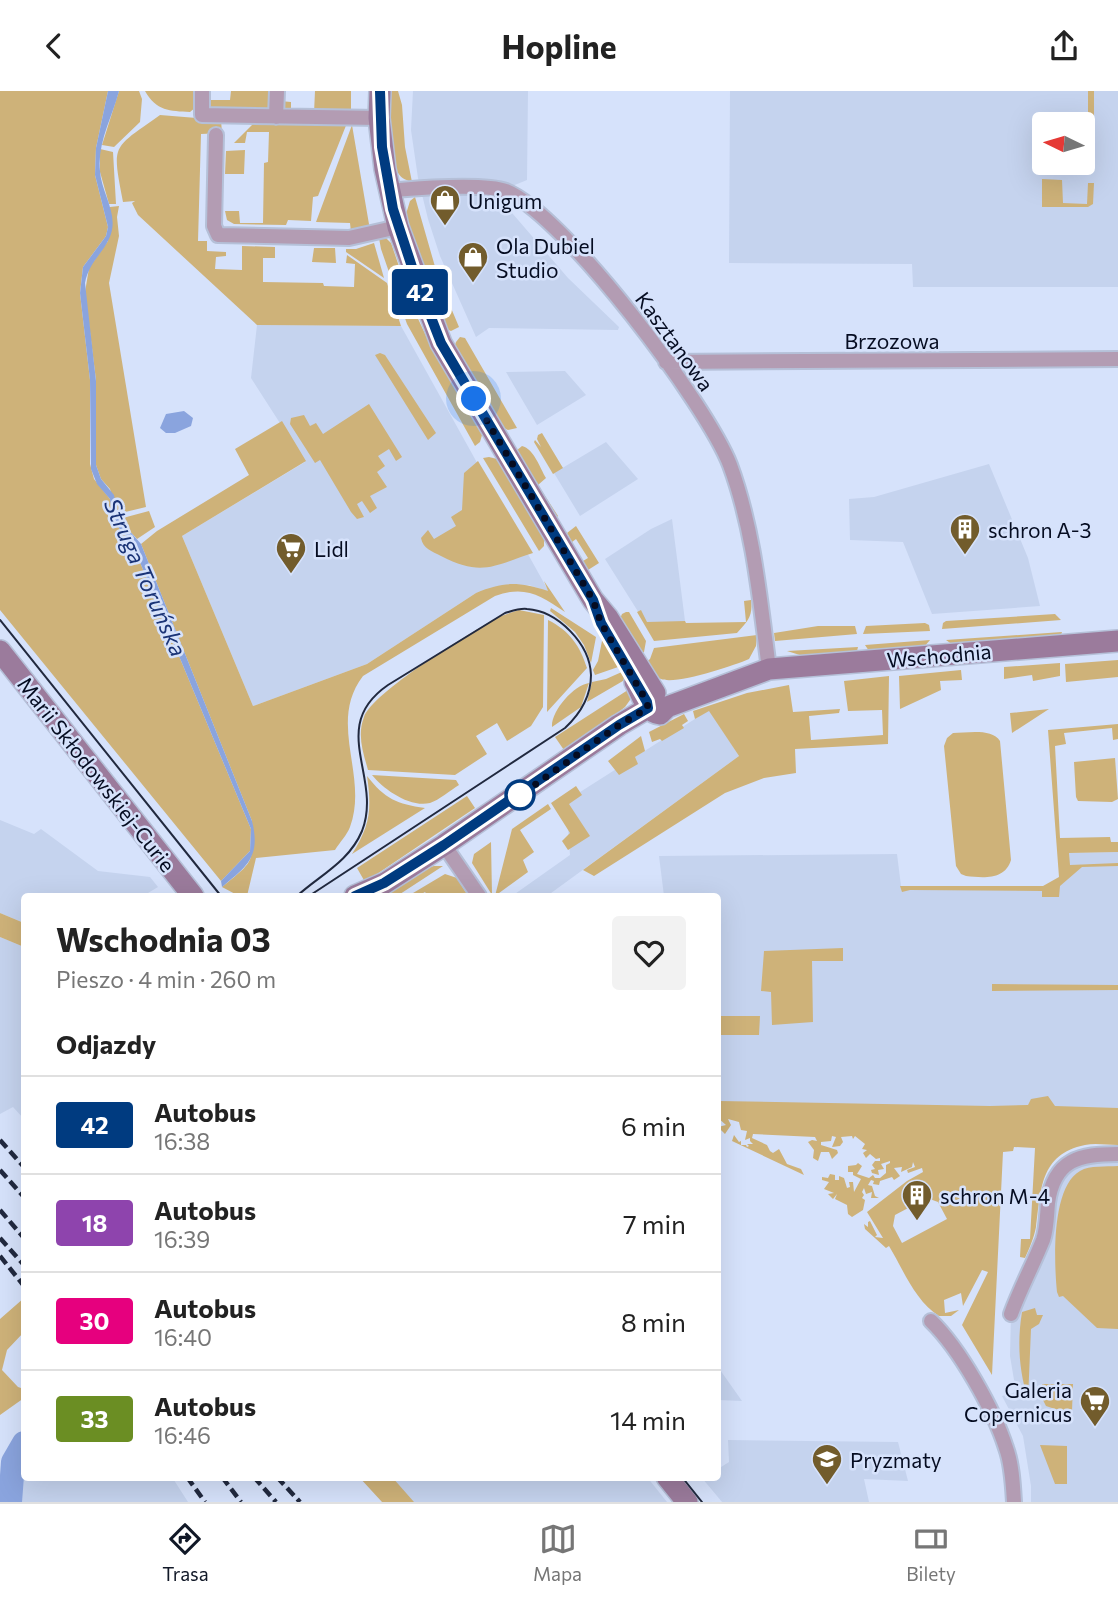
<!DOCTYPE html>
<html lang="pl">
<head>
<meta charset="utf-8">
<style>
	:root { --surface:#fff; --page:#f2f2f2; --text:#222; --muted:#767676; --line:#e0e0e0; --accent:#111827 }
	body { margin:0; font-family:Commissioner,sans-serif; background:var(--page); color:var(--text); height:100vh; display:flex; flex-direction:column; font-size:26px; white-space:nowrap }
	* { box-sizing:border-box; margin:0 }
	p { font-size:23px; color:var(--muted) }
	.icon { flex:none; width:38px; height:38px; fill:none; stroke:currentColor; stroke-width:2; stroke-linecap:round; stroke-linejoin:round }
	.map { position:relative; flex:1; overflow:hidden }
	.sheet { position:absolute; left:21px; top:802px; width:700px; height:588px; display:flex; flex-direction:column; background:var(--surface); border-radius:7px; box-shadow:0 7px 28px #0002 }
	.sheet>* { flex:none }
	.badge { padding:0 14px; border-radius:5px; font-size:24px; line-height:46px }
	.needle { width:46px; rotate:275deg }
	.buttons { position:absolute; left:1032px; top:21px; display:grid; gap:14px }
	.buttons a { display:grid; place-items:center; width:63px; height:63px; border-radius:7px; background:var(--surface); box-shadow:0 7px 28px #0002; font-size:35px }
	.you { position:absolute; width:35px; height:35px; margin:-18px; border:5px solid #fff; border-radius:50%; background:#1a73e8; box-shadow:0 0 0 10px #1a73e833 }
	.map>.badge { position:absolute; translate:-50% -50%; box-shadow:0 0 0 4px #fff }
	h2 { padding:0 35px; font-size:26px; line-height:63px }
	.round { display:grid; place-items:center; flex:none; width:74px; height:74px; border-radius:7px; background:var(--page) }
	.headline { display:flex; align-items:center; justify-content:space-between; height:119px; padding:0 35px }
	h1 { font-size:33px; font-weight:700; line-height:52px }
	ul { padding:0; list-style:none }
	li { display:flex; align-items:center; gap:21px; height:98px; padding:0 35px; border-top:2px solid var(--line) }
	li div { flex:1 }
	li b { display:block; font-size:26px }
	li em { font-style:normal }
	li .badge { min-width:77px; font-weight:700; text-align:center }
	header { display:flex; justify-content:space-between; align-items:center; height:91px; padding:0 35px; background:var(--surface); font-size:32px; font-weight:700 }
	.menu { display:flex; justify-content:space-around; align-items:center; height:98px; border-top:2px solid var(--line); background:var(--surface); font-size:19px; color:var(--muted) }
	.menu a { display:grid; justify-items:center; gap:4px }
	.menu .on { color:var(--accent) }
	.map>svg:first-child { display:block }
	.built { fill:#c5d3ee; fill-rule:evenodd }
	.green { fill:#ceb279; fill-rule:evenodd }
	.water { fill:#8aa4de }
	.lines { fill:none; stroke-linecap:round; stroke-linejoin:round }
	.river { stroke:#8aa4de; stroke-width:24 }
	.street-casing { stroke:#b5c0d8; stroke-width:18 }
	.secondary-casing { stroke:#b5c0d8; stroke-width:24 }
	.street { stroke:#b39cb3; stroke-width:14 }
	.secondary { stroke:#9b7b9c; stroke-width:21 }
	.tram { stroke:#21293f; stroke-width:2 }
	.rail { stroke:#21293f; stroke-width:4.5; stroke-dasharray:10 5; stroke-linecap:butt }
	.line-casing { stroke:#fff; stroke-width:16 }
	.line { stroke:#003b80; stroke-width:10 }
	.walk { stroke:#050c21; stroke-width:7; stroke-dasharray:0 12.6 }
	.stop-dot { fill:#fff; stroke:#003b80; stroke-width:3.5 }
	.labels { text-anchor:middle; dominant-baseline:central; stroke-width:5; stroke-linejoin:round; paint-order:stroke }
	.poi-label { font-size:21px; fill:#050c21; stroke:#d6e2fb; text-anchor:start }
	.street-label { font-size:21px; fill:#050c21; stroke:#d6e2fb }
	.water-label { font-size:23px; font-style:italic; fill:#1a3376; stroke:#d6e2fb }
</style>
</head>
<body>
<header><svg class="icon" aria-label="back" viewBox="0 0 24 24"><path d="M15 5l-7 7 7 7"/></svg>Hopline<svg class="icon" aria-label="share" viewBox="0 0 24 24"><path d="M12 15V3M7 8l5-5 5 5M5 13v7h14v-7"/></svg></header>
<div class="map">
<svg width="1118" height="1411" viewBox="0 0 1118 1411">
	<rect width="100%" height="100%" fill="#d6e2fb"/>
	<path class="built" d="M413,0H528L527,89L495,102L568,187L619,236L618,239L489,237L476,246L440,165L428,128L418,87L411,39Z
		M730,0H1118V196H913L912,173L729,172ZM1045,33H1083V72H1045Z
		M257,234L401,235L549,501L529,494L476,502L367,573L253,615L182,445L305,371L251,287Z
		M565,280L586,304L537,334L506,281Z
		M606,351L638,388L580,425L554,382Z
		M989,373L1028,467L1040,515L932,523L903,451L850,449L849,408L874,406Z
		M672,428L685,530L649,538L605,468L651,438Z
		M709,619L739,665L547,805H512L570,764L566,710Z
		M0,729L34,743L41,738L98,780L150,786L158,796L143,805H24V832L0,822Z
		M1118,761V1019L718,1012V805H664L659,765L897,763L901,795L1046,796L1058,788L1068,762Z
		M0,846L24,856V1028L13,1016L0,1023Z
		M1118,1063V1411H1031V1395L1023,1345L1002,1305L1016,1301L1010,1265L1011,1223L1063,1077Z
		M718,1276L742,1310L718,1309Z
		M728,1349L898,1351L908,1390L864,1388L869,1411H722L702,1387L718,1386V1378L729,1371Z
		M24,1361V1386H172L188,1411H17V1378Z
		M375,1386H647L667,1411H398Z"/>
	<path class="green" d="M0,0H108L96,57L95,84L108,136L106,145L83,176L80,202L90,289V373L94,388L110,408L113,421L108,424V430H113L132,452L251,738L250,760L221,790L0,519Z
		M119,0H139L142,8L140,31L114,56L102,54Z
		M145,0H196V16L190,21C170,20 156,20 145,0Z
		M231,0H271L270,19L209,21L206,6H210V9H230Z
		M315,0H351V23H284L280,10L291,11V22H314Z
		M391,0H398L402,14L405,56L412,91C406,89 402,88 398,82C389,68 390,18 391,0Z
		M1088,0H1094V75H1088Z
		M160,24L221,29L222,42L201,43L198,150H207V160L226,161V165L216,166L215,178L242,179V155L275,156V167H263V191L323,192L324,195L354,196L355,173L346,172L347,164L387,192L401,235L257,234L138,124L132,112L135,110L123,111C112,52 111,59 160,24Z
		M255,31L347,32L318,105L313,106L311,130L288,129L286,134L234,133L227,129L225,120H239L240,132H263L264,72L268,71L269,41H247L245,52H234Z
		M352,34L370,139L351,141L350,132L316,131Z
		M100,58L113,61L116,113H109L100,81Z
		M245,59L244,83H225L226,60Z
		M1042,88L1062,89L1063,112L1087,113L1088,92H1094L1093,113L1088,116H1042Z
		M415,106L438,186L459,236L451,240L446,238L412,147L406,123L410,110Z
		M119,115L117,126L119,145L109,192L146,416L117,423L110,398L101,388L96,374V289L85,201L89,177L108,150L110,116Z
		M379,147H386L391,152L414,219L426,245L482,344L480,351L475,355L407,233L381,158Z
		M374,152L384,187L346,161V158H356Z
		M314,157H335L336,172L312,171Z
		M460,246L465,247L517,337L508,339L502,336L454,257L456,251Z
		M380,262L385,264L436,342L428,349L375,264Z
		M369,313L402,366L396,370L389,358L378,365L385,375L377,381L387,396L370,405L377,417L370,422L362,410L357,413L364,426L357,428L351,421L320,369L315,372L290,333L291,327L304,324L310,335L316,332L323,343Z
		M282,330L306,370L182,445L253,615L367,573L476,502C504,490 519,491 548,500L544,490L565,521C540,504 525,494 495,505L363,585C327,632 369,685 350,736C347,744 340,751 335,759L256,767L247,805H239L222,796C255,769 253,773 252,730L141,453L157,440L249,384L235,358Z
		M542,342L563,377L553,383L534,351L535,349L541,356L537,348L538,344Z
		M522,355C534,358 540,377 546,387L538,394L558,425L556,427L516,360Z
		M489,366L497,368L544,446V455L539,460L483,367Z
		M478,370L533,462C493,475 482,486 441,465C432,460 423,458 421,447L428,439L434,448L456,435L451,426L462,419L464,382Z
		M149,420L155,436L137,448L119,428Z
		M576,435L599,472L588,479L583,470L588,467L576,448L572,451L567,442Z
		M751,509C753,525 748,530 737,542L654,550L637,521L641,519L647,531L685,530L686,532L746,531L744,510Z
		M551,517L596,546L591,572L584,554L575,541L550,520Z
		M519,519L544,524L543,616L531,635L507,650L497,632L476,645L487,663L455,684L368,679C363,661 357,644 364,626C373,601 467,544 493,529C501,524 511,522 519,519Z
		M626,521H629L646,550L644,561L641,563L619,530L622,523Z
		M1055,523L1061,529L942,538L943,532L946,530Z
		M548,529C570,540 580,555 587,577L547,621Z
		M925,532L929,534L930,540L863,543L866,535Z
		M818,535H855L857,543L775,550L774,542Z
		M1062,541L1061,544L953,554L946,549Z
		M757,544L756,555L749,568C733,575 676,594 661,588C653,585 650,578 645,572L650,568L654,557Z
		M603,545L621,575L595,584L593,579L598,570Z
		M930,549L924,556L869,560L865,554Z
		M858,556L857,560L803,565L787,560Z
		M1118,569V586L1066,591L1065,573Z
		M1060,572V585L1033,590L1032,584L1004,588V576Z
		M961,579L962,589L940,590L941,599L900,618L899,585Z
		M624,580L628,587L587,611L592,591L606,588Z
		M889,585L888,653L795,658L796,682L764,687L725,702L594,785L583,779L739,665L709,620L695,628L693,620L747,602L789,594L793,621L840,618L839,622L809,625L811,649L883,644L882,619L848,620L844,590Z
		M589,592L581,616L552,636C551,620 574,594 589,592Z
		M631,597L630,609L625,616L566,662L555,646Z
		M1049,618L1012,642L1010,622Z
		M684,623L688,630L682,634L684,637L662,650L660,648L652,651L649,641Z
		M1118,633V648L1113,649L1112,637L1064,642L1066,653L1055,655L1060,747L1110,746L1111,751H1118V761L1069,762L1070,774L1118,772V775L1082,776L1060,795L1059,806H1042V800L910,799L902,801L900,795H1043L1059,786L1048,639Z
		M953,642C967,642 992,637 1000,650L1011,769C1005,789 984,787 966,785L961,783L956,775L944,655L947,647Z
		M641,645L645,660L635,666L638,673L619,684L608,670Z
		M1115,667L1118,708L1112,711L1078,710L1076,706L1074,671Z
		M372,684L456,689L459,694C451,699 439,709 430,712C410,717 383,698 372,684Z
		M367,685C385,708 397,713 425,717L352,763C370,735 372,719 367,685Z
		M576,695L582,704L569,713L590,745L568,759L562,750L570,742L551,712Z
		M467,705L475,717L365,791L357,777Z
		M548,713L551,718L520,739L534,761L523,769L528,781L495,805L512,738Z
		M491,751L492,804L472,772L474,763Z
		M434,775H443L397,805H380L423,778Z
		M445,783L457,787L468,805H428L425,801L418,805H408Z
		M0,822L24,832V856L0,846Z
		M843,857V870H812L813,931L772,934L771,901L761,900L764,860Z
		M992,893L1118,894V899L992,900Z
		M718,925H760L759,944H718Z
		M1048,1005L1055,1015L1118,1017V1054C1107,1054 1095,1052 1085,1054C1039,1063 1041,1101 1036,1136C1034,1147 1029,1158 1025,1167L1020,1166L1021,1148H1030L1035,1057L1014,1056L1013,1060L1003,1061L992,1284L962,1234L988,1181L982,1179L963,1215L961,1202L944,1209L945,1222L959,1219L951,1225H939C915,1210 903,1178 889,1155L886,1157L865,1138L864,1133L868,1136V1131L870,1130L877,1144L875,1146L883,1147L867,1121L907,1090L923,1081L922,1077L908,1082L907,1079L915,1076L913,1071L912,1076L901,1081L902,1076L894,1077L900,1085L894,1089L892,1086L880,1090L879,1094L873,1093L874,1090L871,1089L868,1094L872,1095L875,1105L879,1107H871L872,1101L866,1103L864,1097L862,1101L864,1104L862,1107L865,1109L863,1119L852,1126L848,1123L847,1114L835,1108L837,1103L833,1108L828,1103L834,1102L824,1098L829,1091L822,1089V1086L828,1087L830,1083L835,1084V1089H839V1085L844,1087L847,1097L850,1096L849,1091H853L854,1101L861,1088L853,1084V1081H848V1075L856,1074L858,1072L862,1075L857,1083L869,1087L873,1084L875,1087H880L886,1082V1074L890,1072V1070L881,1073L884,1078L878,1079L879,1084L872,1082L871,1079L875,1078L872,1074L875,1070H880V1067L876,1068L870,1063L866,1067L863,1062L867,1059L862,1058L865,1053L855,1045L853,1048L852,1045L841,1046L843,1051L840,1055L832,1056L836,1046L832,1045L831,1050L821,1051V1054L837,1059L838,1062L832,1068L829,1061H821L818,1070L813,1067L814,1059L808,1051L812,1049L817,1050L815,1046L753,1043L752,1047L767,1054L770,1060L773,1062L779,1058L787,1073L801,1078L804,1084L732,1050L734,1044L739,1051L741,1050V1054H746L747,1056L749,1055L747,1053H753L750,1050V1047L745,1049L747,1040L741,1039L739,1031L728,1028L731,1034L725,1043L718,1036L726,1034L718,1027V1010L990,1015L1028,1014L1031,1008ZM927,1107L938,1111L947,1128L902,1152L893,1135L895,1124Z
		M1118,1075V1238L1097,1237L1063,1205L1059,1206L1057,1201C1054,1172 1051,1096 1080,1080C1090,1074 1106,1076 1118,1075Z
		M24,1207V1241L7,1259L2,1279L18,1296L24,1298V1307L0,1324V1228Z
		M1035,1217L1037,1224H1043L1039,1233L1031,1238L1028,1309C1019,1279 1017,1252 1022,1221Z
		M1042,1293H1073L1072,1320L1055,1318L1046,1315L1041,1305Z
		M1040,1354L1067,1355V1393H1055Z
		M359,1386H392L414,1411H382Z"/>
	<path class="water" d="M108,0H119C112,27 97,52 100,80C101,100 116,119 112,139C108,159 89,169 85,192L96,290V374L101,388L114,404L119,428L141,453L252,730C261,766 247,775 222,796L221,790L250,760L251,738L132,452L113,430L110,408L97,393L91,378L90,289L80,202L83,176L106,145L108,136L95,84L96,57Z
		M184,320L193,327L191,335L175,342H166L160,337L166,323Z"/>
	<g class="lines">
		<path class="river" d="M10,1411L13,1371L24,1352"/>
		<g class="street-casing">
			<path id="street" d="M202,0V24L379,27
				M276,26L277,0
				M216,44L214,135L218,144L349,147L398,136
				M389,100C414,97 485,92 506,100C565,124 707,314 730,374C754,439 760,510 769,578
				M666,271L1118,268
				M444,754L479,805
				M1011,1223C1020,1198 1033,1174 1043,1149C1047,1138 1047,1123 1048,1112C1054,1068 1080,1063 1118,1063
				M931,1230C960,1258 994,1319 1006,1357C1012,1373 1013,1394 1014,1411"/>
		</g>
		<g class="secondary-casing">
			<path id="secondary" d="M380,0L379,27L385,78L398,136L441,252L593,509L608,527L655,602
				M0,560L193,805
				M635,591C642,603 646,622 660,623L667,616L769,578L1118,550
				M355,805L385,792L444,754L619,634L648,617
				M667,1386L687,1411"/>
		</g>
		<use href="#street" class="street"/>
		<use href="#secondary" class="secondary"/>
		<path class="tram" d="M0,529L221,805
			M297,805C320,784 349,771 362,740C383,686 327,636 388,594L505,522C512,520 520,517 527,518C558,520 590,553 591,584C591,606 580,623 565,637L309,805
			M682,1386L702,1411"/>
		<path class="rail" d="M0,1049L24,1076
			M0,1079L24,1106
			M0,1119L24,1147
			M0,1147L24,1174
			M0,1165L24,1195
			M187,1386L205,1411
			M222,1386L241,1411
			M254,1386L276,1411
			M277,1386L300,1411"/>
	</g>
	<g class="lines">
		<g class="line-casing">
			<path id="line" d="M355,805L384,792L444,754L619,634L648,617L647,611L601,532L593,509L441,252L415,185L393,118L382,56L380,0"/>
		</g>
		<use href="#line" class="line"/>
		<path class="walk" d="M474,308L593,509L601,532L647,611L648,617L619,634L515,708L520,704"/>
	</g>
	<defs>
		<g id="shop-pin" transform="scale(1.575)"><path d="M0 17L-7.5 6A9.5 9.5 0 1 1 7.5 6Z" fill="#725c2c" stroke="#d6e2fb"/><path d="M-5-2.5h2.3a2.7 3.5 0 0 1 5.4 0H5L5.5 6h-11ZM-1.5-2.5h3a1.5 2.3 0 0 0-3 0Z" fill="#fff"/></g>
		<g id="building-pin" transform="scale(1.575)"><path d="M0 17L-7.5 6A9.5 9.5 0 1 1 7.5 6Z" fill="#725c2c" stroke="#d6e2fb"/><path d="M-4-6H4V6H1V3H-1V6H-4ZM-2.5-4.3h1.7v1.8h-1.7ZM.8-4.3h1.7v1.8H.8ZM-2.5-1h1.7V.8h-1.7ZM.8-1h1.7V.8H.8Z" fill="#fff"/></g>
		<g id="supermarket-pin" transform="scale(1.575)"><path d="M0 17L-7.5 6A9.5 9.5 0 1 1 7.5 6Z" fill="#725c2c" stroke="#d6e2fb"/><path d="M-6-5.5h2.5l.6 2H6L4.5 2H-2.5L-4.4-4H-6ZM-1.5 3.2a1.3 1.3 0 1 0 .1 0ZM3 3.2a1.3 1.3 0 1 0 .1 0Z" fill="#fff"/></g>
		<g id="university-pin" transform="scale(1.575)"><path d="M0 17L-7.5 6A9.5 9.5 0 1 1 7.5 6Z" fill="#725c2c" stroke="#d6e2fb"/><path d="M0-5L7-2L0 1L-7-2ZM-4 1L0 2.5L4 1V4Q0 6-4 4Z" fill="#fff"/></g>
	</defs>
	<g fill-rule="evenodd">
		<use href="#shop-pin" x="445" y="109"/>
		<use href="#shop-pin" x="473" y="166"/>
		<use href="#building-pin" x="965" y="438"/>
		<use href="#supermarket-pin" x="291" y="457"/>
		<use href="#building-pin" x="917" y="1104"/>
		<use href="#supermarket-pin" x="1095" y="1310"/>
		<use href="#university-pin" x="827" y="1368"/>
	</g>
	<circle class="stop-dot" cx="520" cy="704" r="14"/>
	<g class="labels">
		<g class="poi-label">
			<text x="468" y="109">Unigum</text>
			<text x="496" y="154">Ola Dubiel<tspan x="496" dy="24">Studio</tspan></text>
			<text x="988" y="438">schron A-3</text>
			<text x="314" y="457">Lidl</text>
			<text x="940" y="1104">schron M-4</text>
			<text x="1072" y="1298" text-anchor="end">Galeria<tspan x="1072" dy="24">Copernicus</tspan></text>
			<text x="850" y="1368">Pryzmaty</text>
		</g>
		<g class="street-label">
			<text x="892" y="249">Brzozowa</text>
			<text transform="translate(675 250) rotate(54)">Kasztanowa</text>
			<text transform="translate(939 564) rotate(-5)">Wschodnia</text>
			<text transform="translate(97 683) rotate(52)">Marii Skłodowskiej-Curie</text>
		</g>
		<g class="water-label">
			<text transform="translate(146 486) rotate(66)">Struga Toruńska</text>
		</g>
	</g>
</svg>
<div class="buttons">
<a><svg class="needle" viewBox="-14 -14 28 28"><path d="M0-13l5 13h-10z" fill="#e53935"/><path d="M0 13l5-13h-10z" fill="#767676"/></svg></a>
</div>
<div class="you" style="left:474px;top:308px"></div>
<b class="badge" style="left:420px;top:201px;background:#003b80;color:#fff">42</b>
<section class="sheet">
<div class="headline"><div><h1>Wschodnia 03</h1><p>Pieszo · 4 min · 260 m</p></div><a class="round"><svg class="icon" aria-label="heart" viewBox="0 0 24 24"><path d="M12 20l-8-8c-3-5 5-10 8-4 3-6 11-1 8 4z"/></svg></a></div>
<h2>Odjazdy</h2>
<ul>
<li><span class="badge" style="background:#003b80;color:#fff">42</span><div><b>Autobus</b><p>16:38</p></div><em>6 min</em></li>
<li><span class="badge" style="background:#8e44ad;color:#fff">18</span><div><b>Autobus</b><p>16:39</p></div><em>7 min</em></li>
<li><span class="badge" style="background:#e6007e;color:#fff">30</span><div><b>Autobus</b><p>16:40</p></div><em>8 min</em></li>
<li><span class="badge" style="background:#6b8e23;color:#fff">33</span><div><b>Autobus</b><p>16:46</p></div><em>14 min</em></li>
</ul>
</section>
</div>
<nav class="menu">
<a class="on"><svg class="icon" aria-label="directions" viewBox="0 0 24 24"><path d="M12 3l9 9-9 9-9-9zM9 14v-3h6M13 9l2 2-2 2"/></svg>Trasa</a>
<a><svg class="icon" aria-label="map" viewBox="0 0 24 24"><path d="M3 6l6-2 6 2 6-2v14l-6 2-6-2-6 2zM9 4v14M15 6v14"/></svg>Mapa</a>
<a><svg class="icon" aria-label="tickets" viewBox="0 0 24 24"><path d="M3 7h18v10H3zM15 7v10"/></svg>Bilety</a>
</nav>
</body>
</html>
